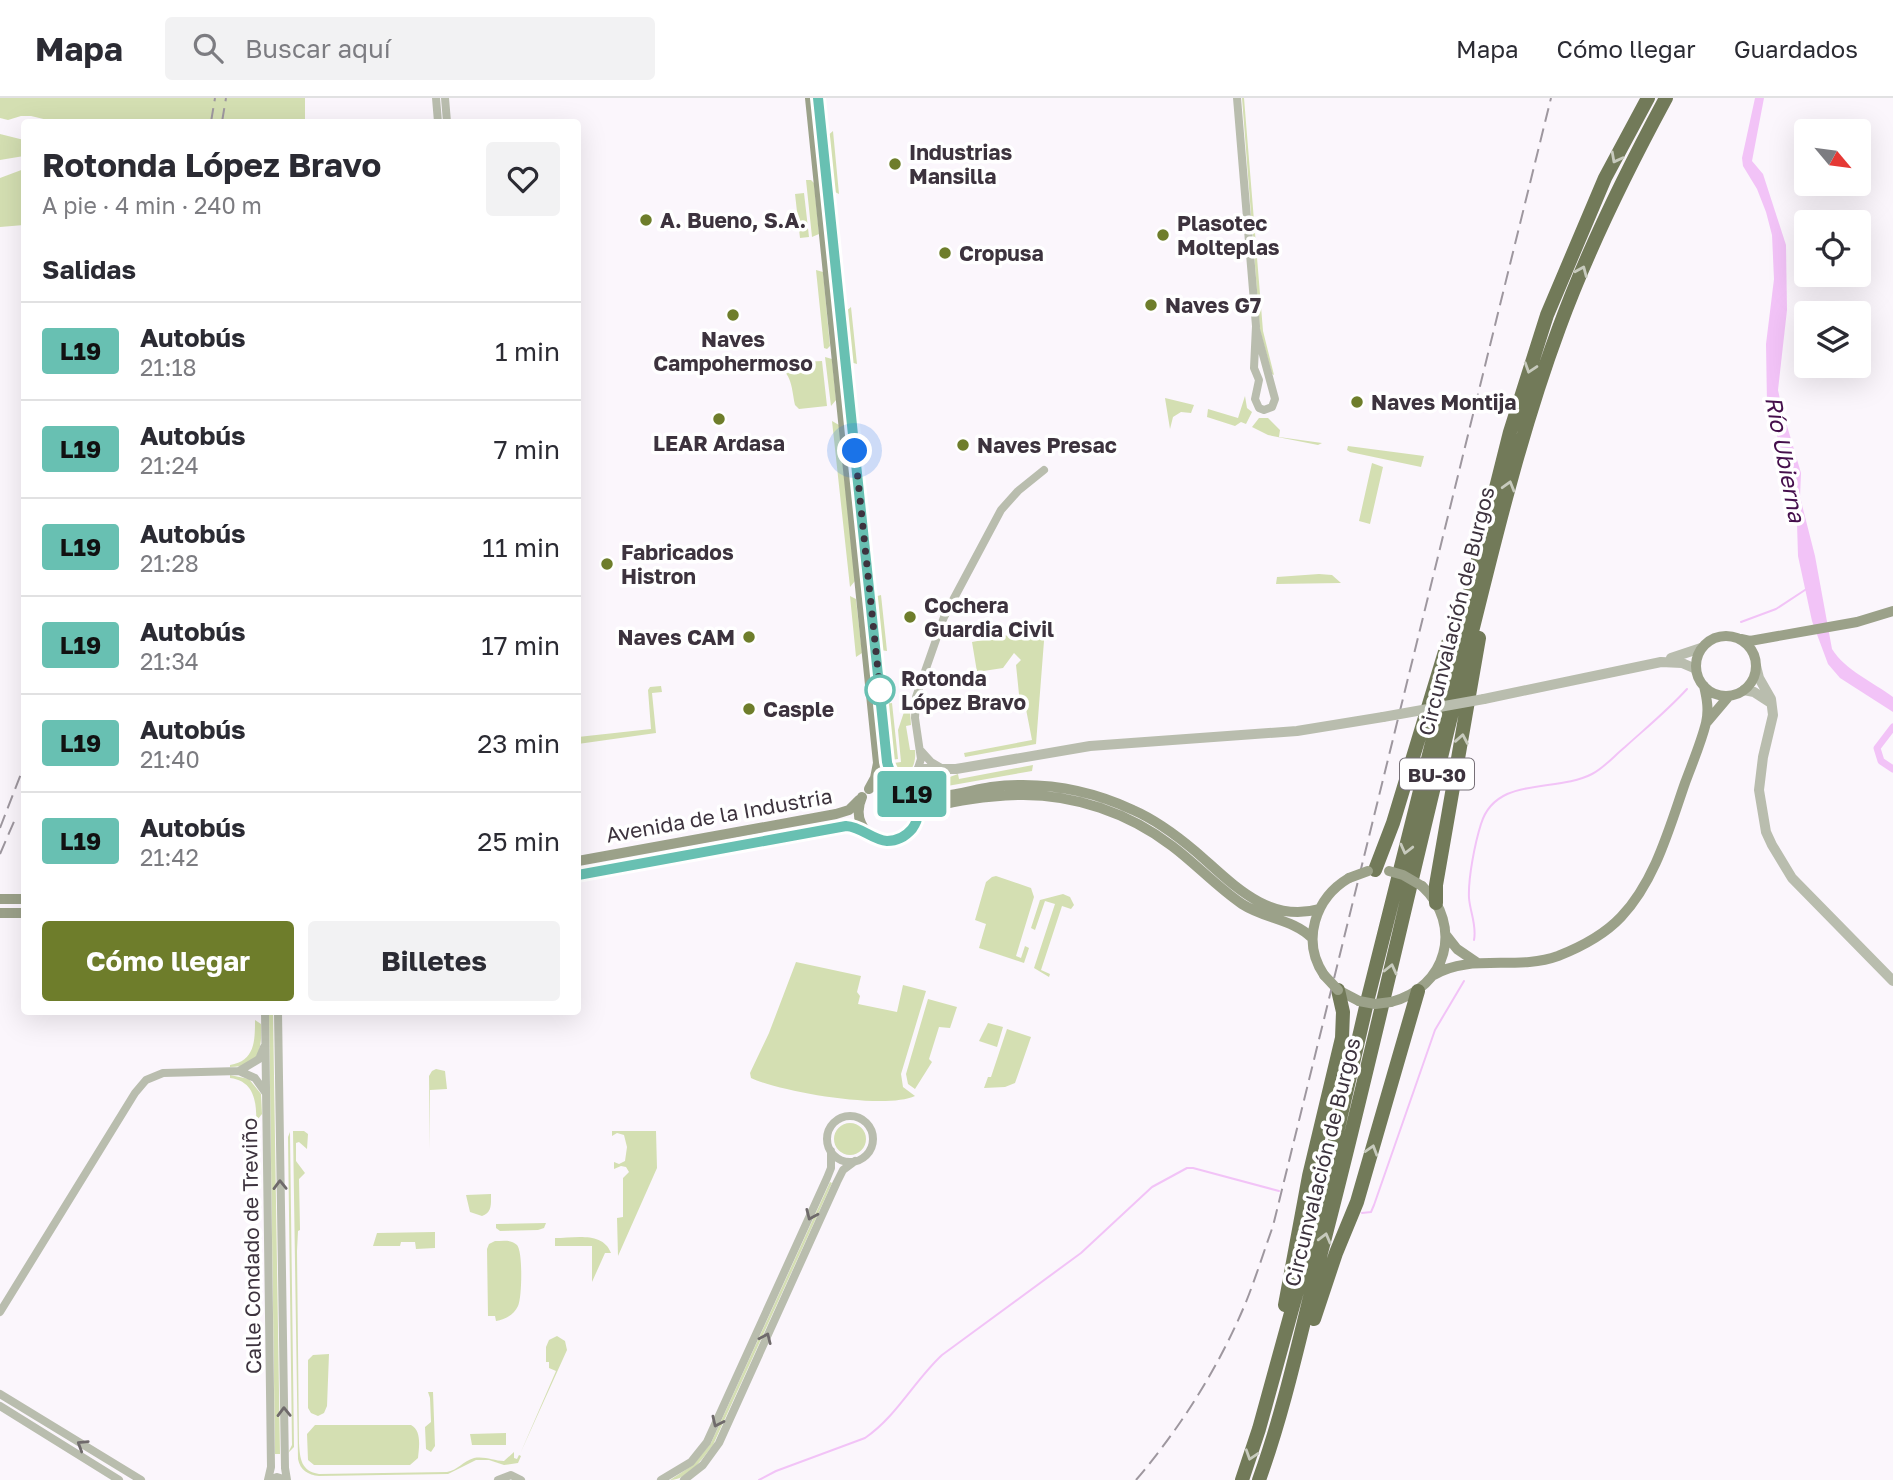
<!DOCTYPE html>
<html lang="es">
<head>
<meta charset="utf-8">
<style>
	:root { --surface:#fff; --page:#f2f2f3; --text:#2b2b33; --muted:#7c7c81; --line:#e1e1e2; --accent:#6e7d2b }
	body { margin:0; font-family:"Golos Text",sans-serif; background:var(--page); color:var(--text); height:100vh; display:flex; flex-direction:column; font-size:26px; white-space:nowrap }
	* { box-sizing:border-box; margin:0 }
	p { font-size:23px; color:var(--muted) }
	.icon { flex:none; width:38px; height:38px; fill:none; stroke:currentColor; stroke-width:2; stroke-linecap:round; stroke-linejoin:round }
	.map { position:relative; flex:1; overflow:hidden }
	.panel { position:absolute; left:21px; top:21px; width:560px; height:896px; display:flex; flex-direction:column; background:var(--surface); border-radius:7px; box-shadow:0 7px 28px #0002 }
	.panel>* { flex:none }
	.badge { padding:0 14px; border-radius:5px; font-size:24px; line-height:46px }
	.needle { width:46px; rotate:119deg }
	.buttons { position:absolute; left:1794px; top:21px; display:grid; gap:14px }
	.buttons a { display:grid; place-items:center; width:77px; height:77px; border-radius:7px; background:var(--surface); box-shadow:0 7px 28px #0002; font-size:35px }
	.you { position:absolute; width:35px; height:35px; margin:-18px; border:5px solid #fff; border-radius:50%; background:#1a73e8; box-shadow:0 0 0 10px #1a73e833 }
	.map>.badge { position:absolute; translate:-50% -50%; box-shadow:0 0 0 4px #fff }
	h2 { padding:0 21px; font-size:26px; line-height:63px }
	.round { display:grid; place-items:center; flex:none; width:74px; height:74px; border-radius:7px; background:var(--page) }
	.head { display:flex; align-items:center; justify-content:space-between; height:119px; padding:0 21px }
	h1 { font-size:33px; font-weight:700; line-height:52px }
	.primary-button { display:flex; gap:14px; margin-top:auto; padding:14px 21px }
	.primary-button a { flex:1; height:80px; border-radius:7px; background:var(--accent); color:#fff; font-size:28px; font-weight:700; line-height:80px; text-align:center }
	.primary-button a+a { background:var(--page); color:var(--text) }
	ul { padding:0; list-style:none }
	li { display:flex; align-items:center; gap:21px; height:98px; padding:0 21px; border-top:2px solid var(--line) }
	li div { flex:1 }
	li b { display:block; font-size:26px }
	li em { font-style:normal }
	li .badge { min-width:77px; font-weight:700; text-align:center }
	header { display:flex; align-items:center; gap:42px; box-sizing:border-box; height:98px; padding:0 35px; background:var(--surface); border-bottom:2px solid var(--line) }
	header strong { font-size:33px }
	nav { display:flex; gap:38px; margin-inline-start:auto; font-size:24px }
	.search { width:490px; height:63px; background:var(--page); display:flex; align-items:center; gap:18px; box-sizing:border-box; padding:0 24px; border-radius:7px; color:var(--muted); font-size:26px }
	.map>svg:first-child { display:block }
	.green { fill:#d4dfb2 }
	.water { fill:#f2c3f7 }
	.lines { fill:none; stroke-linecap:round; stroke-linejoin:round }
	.stream { stroke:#f2c3f7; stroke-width:2 }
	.canal { stroke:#f2c3f7; stroke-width:7 }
	.minor { stroke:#b9bdae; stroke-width:8 }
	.tertiary { stroke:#b9bdae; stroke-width:10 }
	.secondary { stroke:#9ba189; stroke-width:10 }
	.motorway { stroke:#727a59; stroke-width:14 }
	.rail { stroke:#9e979f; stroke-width:2; stroke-dasharray:14 7; stroke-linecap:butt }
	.tertiary-bridge { stroke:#b9bdae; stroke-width:10 }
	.secondary-bridge { stroke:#9ba189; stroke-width:10 }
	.oneway { stroke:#c7cabd }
	.oneway2 { stroke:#6f6a6b }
	.line-casing { stroke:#fff; stroke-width:16 }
	.line { stroke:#68c0b2; stroke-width:10 }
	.walk { stroke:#3d333e; stroke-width:7; stroke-dasharray:0 12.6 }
	.poi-dot { fill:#6e7d2b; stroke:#fff; stroke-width:2.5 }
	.stop-dot { fill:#fff; stroke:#68c0b2; stroke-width:3.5 }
	.labels { text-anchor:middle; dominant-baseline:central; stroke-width:7; stroke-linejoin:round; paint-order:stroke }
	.shield { fill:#fff; stroke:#777078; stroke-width:2 }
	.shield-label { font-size:19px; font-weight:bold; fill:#3d333e }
	.poi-label { font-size:21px; font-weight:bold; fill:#3d333e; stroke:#fff; text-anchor:start }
	.street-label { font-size:21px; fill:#3d333e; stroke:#fff }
	.stop-label { font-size:21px; font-weight:bold; fill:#3d333e; stroke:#fff; text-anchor:start }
	.water-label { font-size:23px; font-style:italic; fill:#450f4c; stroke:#fff }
</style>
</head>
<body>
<header>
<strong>Mapa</strong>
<div class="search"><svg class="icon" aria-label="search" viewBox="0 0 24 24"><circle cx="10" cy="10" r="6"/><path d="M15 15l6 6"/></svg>Buscar aquí</div>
<nav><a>Mapa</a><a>Cómo llegar</a><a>Guardados</a></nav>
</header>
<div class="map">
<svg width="1893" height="1382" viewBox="0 0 1893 1382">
	<rect width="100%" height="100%" fill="#fbf6fc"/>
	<path class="green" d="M0,0H305V24H56L31,18H21L8,22L0,20Z
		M1242,0H1244L1263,233L1274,277L1272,276L1260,232Z
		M833,33L839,96L833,93L826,39Z
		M0,36L24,42V58L0,62Z
		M24,71V127L0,129V80Z
		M806,82H811L814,85L819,136L812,139Z
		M804,95L809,139L800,140L795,96Z
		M816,172L823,174L830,248L827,251L824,250Z
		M851,209L857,266L850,264L845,214Z
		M825,259L832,261L836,302L831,308Z
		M822,263L827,308L799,311L795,307C791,287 792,266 765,269L764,266Z
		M1245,298L1247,310L1252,314L1246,326L1241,324L1235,328L1207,319L1208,311L1238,320Z
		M1165,300L1194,307L1191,315L1181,314L1173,319L1170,331Z
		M1259,320H1268L1280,332L1279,339L1322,345L1318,347L1268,337L1252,329Z
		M832,323L839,327L855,483L850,489Z
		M1348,348L1424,358L1421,369L1350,354L1347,352Z
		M1372,365L1383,369L1370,426L1359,423Z
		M1319,476L1332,477L1341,485L1276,486L1277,479Z
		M881,497L887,553L880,552L874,499Z
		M850,498L856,501L862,555L856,559Z
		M1045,530L1036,646L965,659L964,655L1032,642L1025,606H1020L1016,567L1021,562L1014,555L1003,570L977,574L972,544Z
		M661,588L662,594L652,595L656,635L578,646V639L651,631L648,592L650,589Z
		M909,599L911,627L906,628L910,652H915C916,661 914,674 903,677L894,665L901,664L898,632Z
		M892,605L898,661L891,662L885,606Z
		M1033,667L1032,673L936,690H924L917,685L922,677H947V680L958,676L959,681Z
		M996,778L1031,790L1034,799L1016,858L1021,860L1025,848L1029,850L1024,865L979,850L986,826L975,822L986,784L992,779Z
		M1063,796L1070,799L1074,807L1071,811L1062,808L1041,872L1050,876L1049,879L1034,870L1055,806L1045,803L1035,832L1031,830L1040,802Z
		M796,864L861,878L857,894L860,898L858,906L897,914L903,887L926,893L901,976L903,989L915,998C885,1012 781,994 751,980L750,975L769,935Z
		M928,901L957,909L950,930L939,929L929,961L932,964L915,991L908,986L906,976Z
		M269,914H273L280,1356H275Z
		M255,922L261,926C262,951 260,969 230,969V967C255,963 255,943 255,922Z
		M988,925L1003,929L997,949L979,943Z
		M1007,931L1031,939L1015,985L1005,989L984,990L988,979H991Z
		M436,971L445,973L447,991L430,992V1052L429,978L432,973Z
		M230,977L249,981L261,996L262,1016L258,1021V1040H256C256,1016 261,984 230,980Z
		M834 1041a16 16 0 1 1 32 0a16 16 0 1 1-32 0Z
		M293,1033H304L308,1036L307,1051L299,1044L296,1045V1063L305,1075L299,1081L300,1132L298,1133L297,1153L299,1345C300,1361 301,1373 319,1376L447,1374C458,1372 463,1363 474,1360C485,1358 494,1363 504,1363L514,1354V1360L517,1361L519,1357L521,1358L518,1365L504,1367L489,1362H476L448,1376L319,1378C308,1377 300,1372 298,1361Z
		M612,1033H656L657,1070L618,1158L617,1120L623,1119V1080L629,1074L626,1069L621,1068L614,1071V1064L619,1066L625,1063L627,1049L624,1037L617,1035L612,1038Z
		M290,1034L294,1349L288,1355L292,1347L288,1039Z
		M830,1084L832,1085L713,1347C703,1360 688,1382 670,1382L693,1367L711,1345Z
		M491,1096C491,1107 492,1114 482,1118L470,1114L466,1097Z
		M546,1125L544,1130L538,1132L500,1133L496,1130V1126Z
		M435,1134V1150L416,1151L415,1144H401L400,1148H373L377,1135Z
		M555,1140C574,1140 603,1133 611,1155H605L592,1184V1148H555Z
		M495,1143C502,1143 511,1141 517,1147C523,1153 522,1200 518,1208C514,1217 505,1221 496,1223L495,1218H488L487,1151L489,1146Z
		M557,1238L565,1243L567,1252L520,1356L556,1273L549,1270V1264H546V1249L549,1242Z
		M329,1256L327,1308L324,1315L318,1318L311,1315L308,1310V1262L313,1257Z
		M428,1294H433L435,1348L431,1354L426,1351L425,1329L431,1324L430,1300Z
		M315,1327H411C422,1333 419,1349 418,1360L410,1367H314L308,1362L307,1336Z
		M506,1335V1347H472L470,1336Z"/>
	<path class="water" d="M1755,0H1764L1752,63L1763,76L1786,147L1787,212L1778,292L1782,311L1801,375L1800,399L1815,458L1832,551C1845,572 1873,584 1893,599V614L1840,580L1828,566L1812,523L1798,458L1797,425L1794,416L1784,401L1780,347L1767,306L1766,246L1774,181L1772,137L1766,114L1757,91L1743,68L1742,60Z"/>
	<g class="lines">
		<path class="stream" d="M1741,524L1776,511L1808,490
			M1474,842C1477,827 1470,814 1469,800C1468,780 1475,745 1481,726C1496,677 1556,695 1592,676C1604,670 1614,658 1625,649C1646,630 1668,612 1687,591
			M1362,1115L1371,1114L1374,1107L1435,932L1464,883
			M759,1382L776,1373L865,1340C897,1318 914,1283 942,1257L1081,1155L1152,1089L1187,1070H1193L1279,1093"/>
		<path class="canal" d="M1893,629L1877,650L1881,663L1893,671"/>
		<path class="minor" d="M436,0L438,24
			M445,0L447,24
			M1237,0L1256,228L1254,270L1259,282L1255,301L1259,310L1264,312L1272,309L1275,301L1256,231
			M921,653L931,664L943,671
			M917,673L921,661L915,620L916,599L944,519L1001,412L1018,393L1044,372
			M265,914L271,1369L268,1382
			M239,973L259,961L264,949
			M827 1041a23 23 0 1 1 46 0a23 23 0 1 1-46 0Z
			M0,1214L135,995L146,982L163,975L239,973L255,980L265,994
			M0,1296L141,1382
			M0,1308L119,1382
			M269,1382L277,1379L287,1382L285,1370L278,914
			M498,1382L511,1377L521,1382
			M661,1382L691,1364L707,1344L827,1080L831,1070V1053
			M684,1382L703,1367L719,1345L837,1084L843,1072L855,1063"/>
		<path class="tertiary" d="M1671,560L1701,550
			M1756,568L1759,580L1771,601L1773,617L1763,659L1759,692L1766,734L1772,747L1792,780L1893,883
			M1744,592L1754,594L1771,605
			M1484,601L1661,564L1682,565L1696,571
			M904,688L917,673L923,671H956L1090,648L1297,633L1383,619"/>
		<path class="secondary" d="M810,0L878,665L875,680L869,691
			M818,0L887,664L890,675L898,686
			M1696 568a30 30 0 1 1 60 0a30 30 0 1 1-60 0Z
			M1741,541L1750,543L1857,524L1893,513
			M1707,624L1729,598
			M870,690C894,675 922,694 916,722
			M912,697C937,703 966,693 991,689C1040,683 1088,691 1133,712C1156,722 1176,737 1195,753C1231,784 1267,826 1319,811
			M862,699C858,708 857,716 861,725C864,732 869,737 875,740C906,754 912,716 935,709C961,701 992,698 1019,697C1074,696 1129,715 1172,748C1196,766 1217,789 1242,806C1265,821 1293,821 1312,840
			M578,763L836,716L849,712L859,702
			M578,777L846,728L858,730L866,735
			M0,801H24
			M0,815H24
			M1446,837L1457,851L1476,864
			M1324,877C1301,843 1315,800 1349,780
			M1434,877C1470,855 1517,873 1558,858C1581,849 1604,837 1621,819C1655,783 1669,731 1685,685C1692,666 1701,645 1706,625C1709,612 1707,601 1704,588
			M1338,892L1359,903
			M1391,904C1447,890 1464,827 1422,788"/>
		<path class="motorway" d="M1375,772L1393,725L1447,547
			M1436,805V787L1479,540
			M1285,1207L1309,1078L1342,940L1343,914L1338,892
			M1314,1221L1336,1155L1357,1104L1418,893
			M1242,1382L1259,1331L1318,1117L1368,900L1510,334L1547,217L1605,80L1648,0
			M1259,1382C1286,1307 1302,1228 1322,1151C1371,964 1412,774 1459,586C1489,467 1516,346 1559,230C1588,151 1626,74 1666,0"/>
		<path class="rail" d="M211,24L215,0
			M222,24L226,0
			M0,730L24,668
			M0,756L16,719
			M1136,1382C1181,1329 1219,1269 1246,1204C1256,1179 1264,1153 1273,1128L1551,0"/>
		<path class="tertiary-bridge" d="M1383,619L1484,601"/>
		<path class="secondary-bridge" d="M1389,773L1403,777L1422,788
			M1349,780L1368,773
			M1324,877L1338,892
			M1359,903L1375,906L1391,904"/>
	</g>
	<defs><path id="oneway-chevron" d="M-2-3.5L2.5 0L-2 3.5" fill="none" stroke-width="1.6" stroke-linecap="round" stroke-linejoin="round" transform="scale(1.75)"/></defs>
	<g class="oneway">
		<use href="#oneway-chevron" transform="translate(1616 60) rotate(118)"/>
		<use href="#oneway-chevron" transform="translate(1582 173) rotate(-67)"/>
		<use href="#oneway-chevron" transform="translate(1530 270) rotate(108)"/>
		<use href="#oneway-chevron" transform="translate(1509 388) rotate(-74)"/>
		<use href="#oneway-chevron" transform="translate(1462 641) rotate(-80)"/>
		<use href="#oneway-chevron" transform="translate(1406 751) rotate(104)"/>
		<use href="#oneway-chevron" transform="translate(1391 871) rotate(-77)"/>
		<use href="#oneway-chevron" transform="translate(1372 1052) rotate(-73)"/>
		<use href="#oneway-chevron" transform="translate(1325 1140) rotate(-75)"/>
		<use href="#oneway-chevron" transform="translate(1251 1357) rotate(108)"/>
	</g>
	<g class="oneway2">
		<use href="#oneway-chevron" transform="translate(280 1087) rotate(-91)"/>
		<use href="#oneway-chevron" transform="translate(811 1117) rotate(114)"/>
		<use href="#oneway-chevron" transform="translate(766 1240) rotate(-66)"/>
		<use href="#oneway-chevron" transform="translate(284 1314) rotate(-91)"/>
		<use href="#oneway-chevron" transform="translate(717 1324) rotate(115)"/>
		<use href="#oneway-chevron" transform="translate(82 1347) rotate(-148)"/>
	</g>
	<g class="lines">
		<g class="line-casing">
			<path id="line" d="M578,777L846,728C862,729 872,742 887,743C897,743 906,738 912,731C933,702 891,688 887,664L818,0"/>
		</g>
		<use href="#line" class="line"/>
		<path class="walk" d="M855,353L880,592"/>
	</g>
	<g class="poi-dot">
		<circle cx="895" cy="66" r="7"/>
		<circle cx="646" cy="122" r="7"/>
		<circle cx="1163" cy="137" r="7"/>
		<circle cx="945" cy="155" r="7"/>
		<circle cx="1151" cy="207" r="7"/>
		<circle cx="733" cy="217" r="7"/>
		<circle cx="1357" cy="304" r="7"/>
		<circle cx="719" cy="321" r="7"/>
		<circle cx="963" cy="347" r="7"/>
		<circle cx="607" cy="466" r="7"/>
		<circle cx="910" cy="519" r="7"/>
		<circle cx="749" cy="539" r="7"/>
		<circle cx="749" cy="611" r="7"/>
	</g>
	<circle class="stop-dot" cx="880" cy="592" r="14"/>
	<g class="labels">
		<rect class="shield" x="1400" y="660.5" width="74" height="31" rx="5"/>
		<g class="shield-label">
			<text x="1437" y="676">BU-30</text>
		</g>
		<g class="poi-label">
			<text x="909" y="54">Industrias<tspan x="909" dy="24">Mansilla</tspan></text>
			<text x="660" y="122">A. Bueno, S.A.</text>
			<text x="1177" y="125">Plasotec<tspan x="1177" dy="24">Molteplas</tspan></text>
			<text x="959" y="155">Cropusa</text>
			<text x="1165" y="207">Naves G7</text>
			<text x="733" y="241" text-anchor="middle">Naves<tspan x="733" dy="24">Campohermoso</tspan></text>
			<text x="1371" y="304">Naves Montija</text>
			<text x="719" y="345" text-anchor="middle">LEAR Ardasa</text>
			<text x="977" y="347">Naves Presac</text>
			<text x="621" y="454">Fabricados<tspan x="621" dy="24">Histron</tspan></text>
			<text x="924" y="507">Cochera<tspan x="924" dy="24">Guardia Civil</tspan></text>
			<text x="735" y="539" text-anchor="end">Naves CAM</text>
			<text x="763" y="611">Casple</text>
		</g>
		<g class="street-label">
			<text transform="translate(1456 513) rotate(-76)">Circunvalación de Burgos</text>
			<text transform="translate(719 717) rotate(-10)">Avenida de la Industria</text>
			<text transform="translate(1322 1064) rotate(-76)">Circunvalación de Burgos</text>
			<text transform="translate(251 1148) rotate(-91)">Calle Condado de Treviño</text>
		</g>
		<g class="stop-label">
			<text x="901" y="580">Rotonda<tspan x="901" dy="24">López Bravo</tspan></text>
		</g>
		<g class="water-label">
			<text transform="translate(1786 361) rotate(79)">Río Ubierna</text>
		</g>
	</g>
</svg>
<div class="buttons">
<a><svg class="needle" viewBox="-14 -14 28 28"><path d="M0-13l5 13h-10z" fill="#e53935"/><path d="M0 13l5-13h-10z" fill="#7c7c81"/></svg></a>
<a><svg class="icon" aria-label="locate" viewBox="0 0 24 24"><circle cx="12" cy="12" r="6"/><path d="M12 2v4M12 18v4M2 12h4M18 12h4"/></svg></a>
<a><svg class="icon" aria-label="layers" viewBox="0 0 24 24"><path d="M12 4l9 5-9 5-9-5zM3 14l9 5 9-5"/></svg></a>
</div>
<div class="you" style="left:855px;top:353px"></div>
<b class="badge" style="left:912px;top:696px;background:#68c0b2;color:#111">L19</b>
<section class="panel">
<div class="head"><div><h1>Rotonda López Bravo</h1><p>A pie · 4 min · 240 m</p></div><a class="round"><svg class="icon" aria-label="heart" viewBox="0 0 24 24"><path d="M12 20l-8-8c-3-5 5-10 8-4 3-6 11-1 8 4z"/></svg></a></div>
<h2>Salidas</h2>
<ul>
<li><span class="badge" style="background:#68c0b2;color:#111">L19</span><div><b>Autobús</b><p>21:18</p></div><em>1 min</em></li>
<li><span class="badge" style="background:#68c0b2;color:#111">L19</span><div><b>Autobús</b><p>21:24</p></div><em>7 min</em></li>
<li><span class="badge" style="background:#68c0b2;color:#111">L19</span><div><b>Autobús</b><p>21:28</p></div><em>11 min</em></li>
<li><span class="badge" style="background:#68c0b2;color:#111">L19</span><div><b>Autobús</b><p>21:34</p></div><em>17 min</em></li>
<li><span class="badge" style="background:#68c0b2;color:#111">L19</span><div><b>Autobús</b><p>21:40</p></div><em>23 min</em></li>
<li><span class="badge" style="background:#68c0b2;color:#111">L19</span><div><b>Autobús</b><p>21:42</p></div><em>25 min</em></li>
</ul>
<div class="primary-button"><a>Cómo llegar</a><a>Billetes</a></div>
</section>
</div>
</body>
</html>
